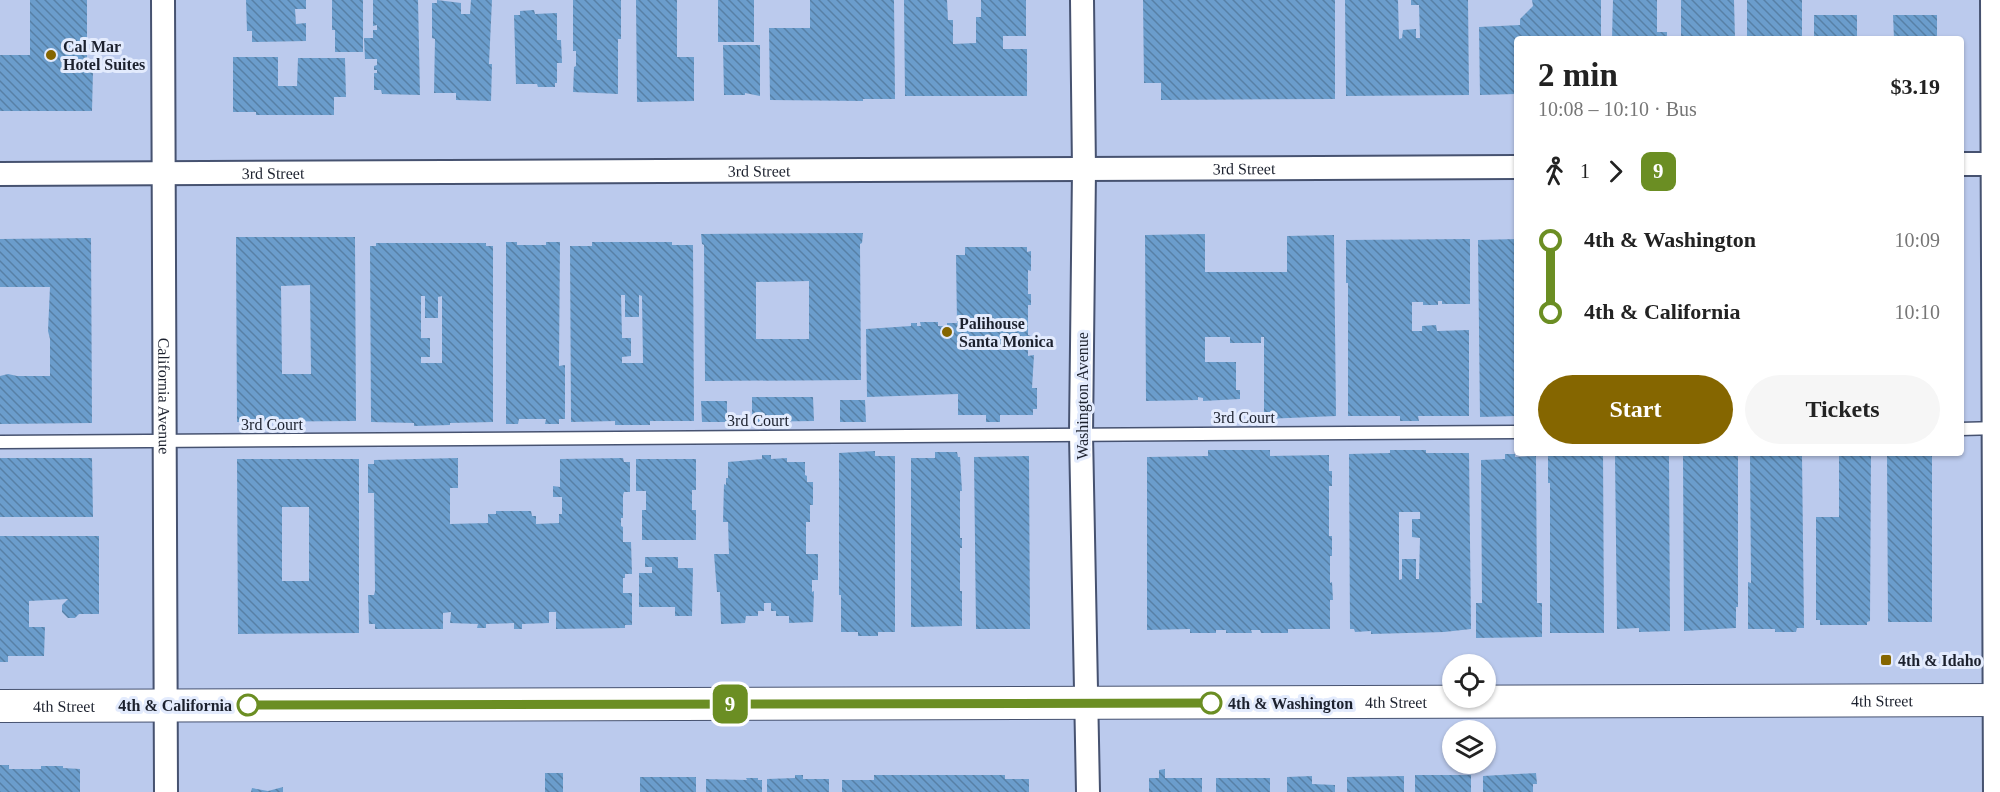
<!DOCTYPE html>
<html lang="en">
<head>
<meta charset="utf-8">
<style>
	:root { --surface:#fff; --page:#f6f6f6; --text:#222; --muted:#767676; --accent:#856600 }
	body { margin:0; font-family:"Times New Roman",serif; background:var(--page); color:var(--text); height:100vh; display:flex; flex-direction:column; font-size:22px; white-space:nowrap }
	* { box-sizing:border-box; margin:0 }
	p { font-size:20px; color:var(--muted) }
	.icon { flex:none; width:33px; height:33px; fill:none; stroke:currentColor; stroke-width:2; stroke-linecap:round; stroke-linejoin:round }
	.map { position:relative; flex:1; overflow:hidden }
	.panel { position:absolute; left:1514px; top:36px; width:450px; height:420px; display:flex; flex-direction:column; background:var(--surface); border-radius:6px; box-shadow:0 2px 4px #0004 }
	.panel>* { flex:none }
	.badge { padding:0 12px; border-radius:9px; font-size:21px; line-height:39px }
	.buttons { position:absolute; left:1442px; top:654px; display:grid; gap:12px }
	.buttons a { display:grid; place-items:center; width:54px; height:54px; border-radius:50%; background:var(--surface); box-shadow:0 2px 4px #0004; font-size:30px }
	.map>.badge { position:absolute; translate:-50% -50%; box-shadow:0 0 0 3px #fff }
	.legs { display:flex; align-items:center; gap:9px; height:66px; padding:0 24px; font-size:20px }
	.legs p { margin-inline-start:auto }
	.overview { display:flex; align-items:center; justify-content:space-between; height:102px; padding:0 24px }
	h1 { font-size:33px; font-weight:600; line-height:45px }
	.action { display:flex; gap:12px; margin-top:auto; padding:12px 24px }
	.action a { flex:1; height:69px; border-radius:36px; background:var(--accent); color:#fff; font-size:24px; font-weight:600; line-height:69px; text-align:center }
	.action a+a { background:var(--page); color:var(--text) }
	ul { padding:0 24px; list-style:none }
	li { display:flex; align-items:center; gap:21px; height:72px; font-size:22px }
	li i { display:grid; place-items:center; width:9px; height:100%; margin:0 8px; background:currentColor }
	li i::after { content:''; width:15px; height:15px; margin:-8px; border:4px solid; border-radius:50%; background:var(--surface) }
	li p { margin-inline-start:auto }
	li:first-child i { background:linear-gradient(#0000 50%,currentColor 0) }
	li:last-child i { background:linear-gradient(currentColor 50%,#0000 0) }
	.map>svg:first-child { display:block }
	.building { fill:url(#building-back-hatch); fill-rule:evenodd }
	.lines { fill:none; stroke-linecap:round; stroke-linejoin:round }
	.lane-casing { stroke:#465270; stroke-width:15 }
	.street-casing { stroke:#465270; stroke-width:26 }
	.secondary-casing { stroke:#465270; stroke-width:34 }
	.lane { stroke:#fff; stroke-width:12 }
	.street { stroke:#fff; stroke-width:22 }
	.secondary { stroke:#fff; stroke-width:32 }
	.line-1-casing { stroke:#fff; stroke-width:14 }
	.line-1 { stroke:#6b8e23; stroke-width:9 }
	.poi-dot { fill:#856600; stroke:#e3ebfd; stroke-width:2 }
	.stop-1-dot { fill:#fff; stroke:#6b8e23; stroke-width:3 }
	.labels { text-anchor:middle; dominant-baseline:central; stroke-width:6; stroke-linejoin:round; paint-order:stroke }
	.poi-label { font-size:16px; font-weight:bold; fill:#1c212e; stroke:#e3ebfd; text-anchor:start }
	.street-label { font-size:16px; fill:#1c212e; stroke:#e3ebfd }
	.stop-label { font-size:16px; font-weight:bold; fill:#1c212e; stroke:#e3ebfd; text-anchor:start }
</style>
</head>
<body>
<div class="map">
<svg width="2000" height="792" viewBox="0 0 2000 792">
	<defs>
		<pattern id="building-back-hatch" width="6" height="6" patternUnits="userSpaceOnUse" patternTransform="scale(1.5)"><rect width="6" height="6" fill="#6b9dcc"/><path d="M-1 5l2 2M0 0l6 6M5-1l2 2" fill="none" stroke="#5780a6"/></pattern>
	</defs>
	<rect width="100%" height="100%" fill="#bbcaed"/>
	<path class="building" d="M30,0H87V71H93L92,111H0V55H30Z
		M246,0H306V9H295L296,24L306,23V41L252,42V31H247Z
		M332,0H363V52H335V30H332Z
		M373,0H418L420,95L382,94L381,90H374V73H377V70H374V66L377,65V59H365L364,38H373V30H377V25L373,26Z
		M437,0L461,3V14H470L471,0H492L489,64H492L491,101L456,100V93H434L435,39L432,38V3H437Z
		M573,0H621V39H618V94L573,92L574,67L576,66V51H573Z
		M636,0H677V57H694V101L637,102Z
		M718,0H754V42H718Z
		M810,0H894L895,99H863V101L770,100L769,28H810Z
		M904,0H947L948,20H953V44L976,43V17H981V0H1026V36H1003V49H1027V96H905Z
		M1143,0H1335V99L1161,100V83H1144Z
		M1345,0H1398L1399,39L1402,38L1403,30L1416,29V38H1420L1419,5H1411V0H1468L1469,95L1346,96Z
		M1532,0H1601V39H1516V94L1480,95L1479,27L1520,25V19L1533,6Z
		M1613,0H1657V32H1667V39H1612Z
		M1681,0H1734L1735,39H1681Z
		M1747,0H1802V39H1747Z
		M534,10L535,14L557,13V40H561L562,63H557V83H555V87H538L537,84H516L514,15H520V11Z
		M1814,15H1857V39H1814Z
		M1893,15H1937V39H1894Z
		M723,45H760V96L745,93V95H724Z
		M233,57H278V86H297L298,58H345L346,97H334V115H256V112H233Z
		M863,233L862,243L860,244L861,380L705,381L704,245L702,244L701,234ZM809,281V339H756V282Z
		M1205,234V272H1287V236L1334,235L1336,416L1264,419V337H1261V343H1230V337H1205V362H1236V390H1240V399L1203,401V398L1198,397V400L1146,401L1145,235Z
		M236,237H355L356,421L237,422ZM310,285L311,374H282L281,286Z
		M91,238L92,423L0,424V376L8,374L17,376H50V339L48,331L50,287H0V239Z
		M1470,239V304H1442V301H1438V305H1423V302H1412V331H1422V326L1436,325L1437,331L1469,330V416H1418L1419,421H1400V416H1348V283H1346V240Z
		M1516,239V416L1480,417L1478,240Z
		M506,242H517V245H546V242H560L559,366L565,365V419H559V424H545L546,419H519L518,424H506Z
		M592,242H672V245H693L694,421H650V425H615V421L571,422L570,246H592ZM621,295H625V317H639V295L642,296L643,363H622V357L631,356V338H622Z
		M376,243H486V246H493V422L450,423V425L414,426V423L371,422L370,246H376ZM421,296H425V318H438V297L442,296V363H421V357H430V338H421Z
		M965,247H1027V252L1031,251V271L1028,270V294H1031V305H1028V335L1031,336V345H1028V356L1034,355L1032,388H1037V409H1033V415H1000V422H986V415H958V394L867,397L866,329L911,326V323H917V326H921L920,322H938V326H947V323H957L956,255H965Z
		M752,397H813L814,421L752,422Z
		M840,400H865L866,422H840Z
		M701,401H727V422H702Z
		M1208,450H1270V456L1329,455V471H1332V486H1329V536H1332V556H1330V583L1332,582L1333,600H1330V629H1288V633H1261L1260,630H1251L1252,633H1226V630H1216V633H1190V629L1147,630V457L1208,456Z
		M1390,450H1426V453H1469L1471,629L1444,632L1371,634V631L1355,632L1354,629H1350L1349,454L1390,453ZM1399,512H1420V519H1412V537L1420,538L1419,579H1416V559H1402V579L1399,580Z
		M875,451V456H895V632H878V636H858V632H841V595H839V453Z
		M935,452H957L958,457H960L962,491H960V538H962V548H960V591H962V626L911,627V458H935Z
		M1548,453H1603L1604,633H1550V483H1548Z
		M1776,453L1802,455L1804,628H1797L1796,632H1775V629H1748V582L1751,583L1750,454Z
		M1839,453H1871L1870,621L1867,622V625H1820V620H1816V517H1839Z
		M1887,453H1932V622H1888Z
		M1505,454H1515V457L1536,456L1537,603H1542V637L1476,638V603H1482L1481,460L1505,459Z
		M762,455H771V459L787,458V462H805V475L807,476V482H813V505H810V522H806V554H818V580H812V592L814,591L813,622L789,623V616H776V611H771V603H764V611H758V616H746L745,623L721,624L720,592H717L714,554H729L728,522H723L724,484L726,485V478H728V462L762,459Z
		M1615,455H1669L1670,631L1639,632V628L1617,629Z
		M1738,455V607H1736V628L1684,631L1683,456Z
		M1029,456L1030,629H976L974,457Z
		M0,458H92L93,517H0Z
		M458,458V488H450V524L488,523V514H496V511H531L532,516H536V524L559,523V514H562V497H553V486L560,487V459L623,458L624,462H630V492H624L623,495V518H621V526L623,527V542H631L632,574H625V578H623V593H632V625H625V628L556,629V612H549V623L522,624V629H514V623L486,624V628H477L478,624L450,623L451,612L443,613V629H375V624H369L368,595H374L375,591L374,493H368V464H374V460Z
		M237,459H359V633L238,634ZM282,507H309V581H282Z
		M636,459H696V490H692V510H696V540H642V510H646V491H636Z
		M0,536H99V614H79L75,618H68L62,612V605L68,599L29,601V627H45L44,656H8V662H0Z
		M645,557H678V568H693L692,616H675V607H639V573H652V567H645Z
		M0,765H9V769H41V766H63V768L80,769V792H0Z
		M1165,769V778H1202V792H1149V778H1159V770Z
		M545,773H563V792H545Z
		M1536,773L1537,784H1533V792H1483V776Z
		M795,775H803V779H829V792H767V779L795,778Z
		M874,775H1005V779H1029V792H842V780H874Z
		M1415,775H1471V792H1415Z
		M1312,776V784L1335,785V792H1287V777Z
		M1404,776V792H1347V777Z
		M640,777H696V792H640Z
		M746,778H758V780H762V792H706V779L747,780Z
		M1216,778H1270V792H1216Z
		M283,787V792H251L252,788L268,791Z"/>
	<g class="lines">
		<g class="lane-casing">
			<path id="lane" d="M1960,429L1999,428
				M0,442L1516,432"/>
		</g>
		<g class="street-casing">
			<g id="street">
				<path id="s1" d="M163,0L166,792"/>
				<path d="M1082,0L1084,170L1081,434L1088,792"/>
				<path d="M1992,0L1995,792"/>
				<path d="M1960,164H2000"/>
				<path id="s2" d="M0,174L1516,167"/>
			</g>
		</g>
		<g class="secondary-casing">
			<g id="secondary">
				<path id="s3" d="M0,706L2000,700"/>
			</g>
		</g>
		<use href="#lane" class="lane"/>
		<use href="#street" class="street"/>
		<use href="#secondary" class="secondary"/>
	</g>
	<g class="lines">
		<g class="line-1-casing">
			<path id="line-1" d="M248,705L1211,703"/>
		</g>
		<use href="#line-1" class="line-1"/>
	</g>
	<g class="poi-dot">
		<circle cx="51" cy="55" r="6"/>
		<circle cx="947" cy="332" r="6"/>
		<rect x="1880" y="654" width="12" height="12" rx="3"/>
	</g>
	<g class="stop-1-dot">
		<circle cx="1211" cy="703" r="10"/>
		<circle cx="248" cy="705" r="10"/>
	</g>
	<g class="labels">
		<g class="poi-label">
			<text x="63" y="46">Cal Mar<tspan x="63" dy="18">Hotel Suites</tspan></text>
			<text x="959" y="323">Palihouse<tspan x="959" dy="18">Santa Monica</tspan></text>
			<text x="1898" y="660">4th &amp; Idaho</text>
		</g>
		<g class="street-label">
			<text stroke="none"><textPath href="#s2" startOffset="1244">3rd Street</textPath></text>
			<text stroke="none"><textPath href="#s2" startOffset="759">3rd Street</textPath></text>
			<text stroke="none"><textPath href="#s2" startOffset="273">3rd Street</textPath></text>
			<text stroke="none"><textPath href="#s1" startOffset="396">California Avenue</textPath></text>
			<text transform="translate(1082 396) rotate(-90)">Washington Avenue</text>
			<text x="1244" y="417">3rd Court</text>
			<text x="758" y="420">3rd Court</text>
			<text x="272" y="424">3rd Court</text>
			<text stroke="none"><textPath href="#s3" startOffset="1882">4th Street</textPath></text>
			<text stroke="none"><textPath href="#s3" startOffset="1396">4th Street</textPath></text>
			<text stroke="none"><textPath href="#s3" startOffset="64">4th Street</textPath></text>
		</g>
		<g class="stop-label">
			<text x="1228" y="703">4th &amp; Washington</text>
			<text x="232" y="705" text-anchor="end">4th &amp; California</text>
		</g>
	</g>
</svg>
<div class="buttons">
<a><svg class="icon" aria-label="locate" viewBox="0 0 24 24"><circle cx="12" cy="12" r="6"/><path d="M12 2v4M12 18v4M2 12h4M18 12h4"/></svg></a>
<a><svg class="icon" aria-label="layers" viewBox="0 0 24 24"><path d="M12 4l9 5-9 5-9-5zM3 14l9 5 9-5"/></svg></a>
</div>
<b class="badge" style="left:730px;top:704px;background:#6b8e23;color:#fff">9</b>
<section class="panel">
<div class="overview"><div><h1>2 min</h1><p>10:08 – 10:10 · Bus</p></div><b>$3.19</b></div>
<div class="legs"><svg class="icon" aria-label="walk" viewBox="0 0 24 24"><circle cx="13" cy="4" r="2"/><path d="M13 8l-2 6 4 7M11 14l-3 7M7 12l3-4h3l4 4"/></svg>1<svg class="icon" aria-label="forward" viewBox="0 0 24 24"><path d="M9 5l7 7-7 7"/></svg><b class="badge" style="background:#6b8e23;color:#fff">9</b></div>
<ul>
<li><i style="color:#6b8e23"></i><b>4th &amp; Washington</b><p>10:09</p></li>
<li><i style="color:#6b8e23"></i><b>4th &amp; California</b><p>10:10</p></li>
</ul>
<div class="action"><a>Start</a><a>Tickets</a></div>
</section>
</div>
</body>
</html>
